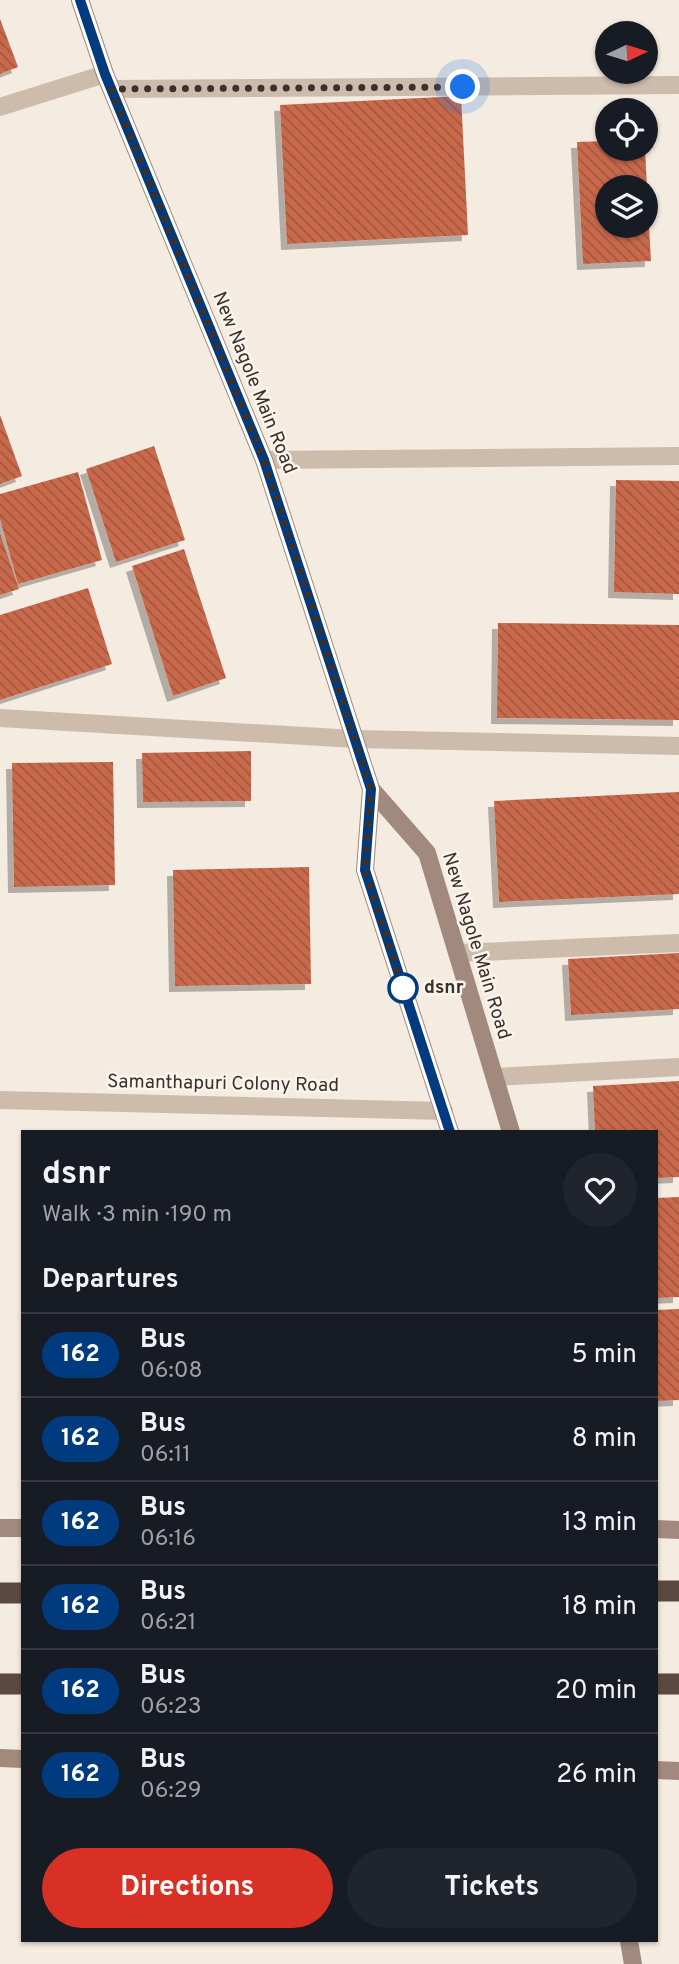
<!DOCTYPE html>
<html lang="en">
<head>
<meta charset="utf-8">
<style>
	:root { --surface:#171b24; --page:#20242c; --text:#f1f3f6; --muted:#9ea1a6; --line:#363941; --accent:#d93025 }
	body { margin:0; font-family:Overpass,sans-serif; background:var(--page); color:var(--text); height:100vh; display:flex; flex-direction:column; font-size:26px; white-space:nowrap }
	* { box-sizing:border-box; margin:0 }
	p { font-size:23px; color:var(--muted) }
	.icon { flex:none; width:38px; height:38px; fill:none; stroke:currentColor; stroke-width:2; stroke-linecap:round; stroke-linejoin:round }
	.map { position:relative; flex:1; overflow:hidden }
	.sheet { position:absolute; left:21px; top:1130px; width:637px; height:812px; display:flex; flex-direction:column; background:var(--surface); border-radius:0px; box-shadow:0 2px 5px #0004 }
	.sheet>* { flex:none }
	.badge { padding:0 14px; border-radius:23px; font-size:24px; line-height:46px }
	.needle { width:46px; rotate:86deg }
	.buttons { position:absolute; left:595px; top:21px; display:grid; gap:14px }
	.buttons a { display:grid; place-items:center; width:63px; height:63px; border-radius:50%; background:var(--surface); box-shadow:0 2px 5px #0004; font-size:35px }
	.you { position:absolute; width:35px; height:35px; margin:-18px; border:5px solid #fff; border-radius:50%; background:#1a73e8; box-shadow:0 0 0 10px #1a73e833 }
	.map>.badge { position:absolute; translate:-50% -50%; box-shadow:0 0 0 4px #fff }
	h2 { padding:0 21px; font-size:26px; line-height:63px }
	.round { display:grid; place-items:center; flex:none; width:74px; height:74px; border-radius:37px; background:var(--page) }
	.head { display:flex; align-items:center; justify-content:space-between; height:119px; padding:0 21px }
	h1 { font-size:33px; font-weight:700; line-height:52px }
	.action { display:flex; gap:14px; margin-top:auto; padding:14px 21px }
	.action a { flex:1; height:80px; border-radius:42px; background:var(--accent); color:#fff; font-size:28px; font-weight:700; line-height:80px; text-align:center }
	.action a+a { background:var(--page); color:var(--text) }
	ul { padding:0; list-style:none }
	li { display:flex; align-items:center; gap:21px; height:84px; padding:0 21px; border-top:2px solid var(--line) }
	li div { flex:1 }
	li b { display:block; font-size:26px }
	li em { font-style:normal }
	li .badge { min-width:77px; font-weight:700; text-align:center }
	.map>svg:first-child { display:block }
	.building { fill:url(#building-back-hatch); filter:url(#shadow) }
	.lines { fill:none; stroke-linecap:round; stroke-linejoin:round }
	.lane { stroke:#cdbbac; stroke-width:18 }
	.street { stroke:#cdbbac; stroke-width:18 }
	.secondary { stroke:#a18a7d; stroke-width:18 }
	.highway { stroke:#5c4a42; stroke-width:21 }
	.line-casing { stroke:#fff; stroke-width:16 }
	.line { stroke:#003b80; stroke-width:10 }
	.walk { stroke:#3b302b; stroke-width:7; stroke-dasharray:0 12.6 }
	.stop-dot { fill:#fff; stroke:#003b80; stroke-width:3.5 }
	.labels { text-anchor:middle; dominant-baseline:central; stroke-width:5; stroke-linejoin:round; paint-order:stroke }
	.street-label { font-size:19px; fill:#3b302b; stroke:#fbf5ee }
	.stop-label { font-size:19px; font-weight:bold; fill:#3b302b; stroke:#fbf5ee; text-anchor:start }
</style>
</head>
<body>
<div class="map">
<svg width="679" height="1964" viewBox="0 0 679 1964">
	<defs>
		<pattern id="building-back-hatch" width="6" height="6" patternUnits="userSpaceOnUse" patternTransform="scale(1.75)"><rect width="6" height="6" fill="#c8694b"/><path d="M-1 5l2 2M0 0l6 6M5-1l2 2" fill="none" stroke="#a4573f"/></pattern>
		<filter id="shadow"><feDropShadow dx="-6" dy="6" stdDeviation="0" flood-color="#0004"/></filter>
	</defs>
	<rect width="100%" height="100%" fill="#f4ebe1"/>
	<path class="building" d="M0,19L18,67L0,74Z
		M461,96L468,235L287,244L280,105Z
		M607,141V149H645L647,187H607V226H646L648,209L651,261L583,264L577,142Z
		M0,415L22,476L0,484Z
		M154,446L185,540L116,562L86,469Z
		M78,472L102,560L18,584L0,519V494Z
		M616,480L679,481V594L614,592Z
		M0,533L19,589L0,595Z
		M184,549L226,678L173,696L132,566Z
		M88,588L112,664L0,700V615Z
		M498,623L679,625V720L497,718Z
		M251,751V801L143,802L142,753Z
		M113,762L115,885L14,887L12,763Z
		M679,792V894L499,902L494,801Z
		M309,867L311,984L175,986L173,870Z
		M679,953V1009L571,1015L568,959Z
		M679,1081V1177L656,1178V1132H595L593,1086Z
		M679,1197V1297L656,1298V1198Z
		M679,1309V1400L656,1401V1310Z"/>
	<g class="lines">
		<path class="lane" d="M0,107L105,74
			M458,953L679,943"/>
		<path class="street" d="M112,89L679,85
			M264,460L679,456
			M0,718L355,739L679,746
			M495,1077L679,1067
			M0,1100L444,1111"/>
		<path class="secondary" d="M80,0L105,74L264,460L371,789L365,870L450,1132
			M371,789L427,853L511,1132
			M0,1528H23
			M656,1529L679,1530
			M0,1758L23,1759
			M656,1770L679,1771
			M629,1941L633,1964"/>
		<path class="highway" d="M656,1591H679
			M0,1593H23
			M0,1684H23
			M656,1684H679"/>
	</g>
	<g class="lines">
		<g class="line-casing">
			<path id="line" d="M80,0L105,74L264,460L371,789L365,870L450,1132"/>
		</g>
		<use href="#line" class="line"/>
		<path class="walk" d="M403,988L404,991L365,870L371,789L264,460L111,89L463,87"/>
	</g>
	<circle class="stop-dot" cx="403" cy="988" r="14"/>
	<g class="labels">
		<g class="street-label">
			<text transform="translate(254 383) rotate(68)">New Nagole Main Road</text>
			<text transform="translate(476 946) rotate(73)">New Nagole Main Road</text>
			<text transform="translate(223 1084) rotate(1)">Samanthapuri Colony Road</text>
		</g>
		<g class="stop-label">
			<text x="424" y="988">dsnr</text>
		</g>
	</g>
</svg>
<div class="buttons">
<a><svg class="needle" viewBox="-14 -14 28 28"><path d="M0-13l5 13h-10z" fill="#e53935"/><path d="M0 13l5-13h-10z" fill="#9ea1a6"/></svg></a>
<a><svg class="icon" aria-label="locate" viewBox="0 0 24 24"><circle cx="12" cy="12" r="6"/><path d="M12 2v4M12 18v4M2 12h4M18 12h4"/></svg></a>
<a><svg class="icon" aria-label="layers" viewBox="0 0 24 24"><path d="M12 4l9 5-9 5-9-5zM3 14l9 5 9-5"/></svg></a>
</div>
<div class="you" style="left:463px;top:87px"></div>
<section class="sheet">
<div class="head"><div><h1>dsnr</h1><p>Walk · 3 min · 190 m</p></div><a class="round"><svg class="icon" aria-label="heart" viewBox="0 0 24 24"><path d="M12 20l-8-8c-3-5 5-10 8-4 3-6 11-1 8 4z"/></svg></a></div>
<h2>Departures</h2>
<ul>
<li><span class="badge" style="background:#003b80;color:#fff">162</span><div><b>Bus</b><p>06:08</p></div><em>5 min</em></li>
<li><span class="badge" style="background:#003b80;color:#fff">162</span><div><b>Bus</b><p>06:11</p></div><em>8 min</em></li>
<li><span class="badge" style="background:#003b80;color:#fff">162</span><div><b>Bus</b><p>06:16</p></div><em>13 min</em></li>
<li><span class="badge" style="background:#003b80;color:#fff">162</span><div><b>Bus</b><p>06:21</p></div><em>18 min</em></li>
<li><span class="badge" style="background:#003b80;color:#fff">162</span><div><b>Bus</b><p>06:23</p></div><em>20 min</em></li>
<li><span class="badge" style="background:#003b80;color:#fff">162</span><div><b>Bus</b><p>06:29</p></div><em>26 min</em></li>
</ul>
<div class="action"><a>Directions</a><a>Tickets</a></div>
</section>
</div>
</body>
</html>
